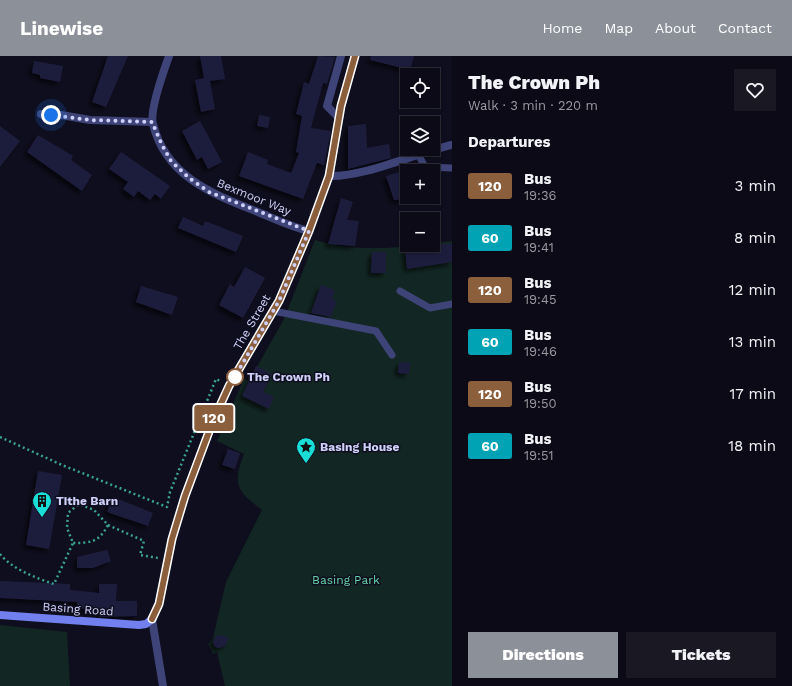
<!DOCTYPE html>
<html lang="en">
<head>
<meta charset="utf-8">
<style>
	:root { --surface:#0b0a16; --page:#191823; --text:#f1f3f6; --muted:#9a9aa1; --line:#2b2b35; --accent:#8c9099 }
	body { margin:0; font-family:"Work Sans",sans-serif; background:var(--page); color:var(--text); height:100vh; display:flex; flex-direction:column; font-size:15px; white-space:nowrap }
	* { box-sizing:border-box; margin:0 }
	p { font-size:13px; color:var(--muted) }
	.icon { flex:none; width:22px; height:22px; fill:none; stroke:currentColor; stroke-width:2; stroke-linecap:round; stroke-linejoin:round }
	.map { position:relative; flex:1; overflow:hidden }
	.side { display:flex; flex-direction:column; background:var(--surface); width:340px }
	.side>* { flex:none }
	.badge { padding:0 8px; border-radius:3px; font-size:14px; line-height:26px }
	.fabs { position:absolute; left:400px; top:12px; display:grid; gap:8px }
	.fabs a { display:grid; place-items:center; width:40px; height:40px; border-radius:0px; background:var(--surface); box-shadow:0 2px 6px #0003,0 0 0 1px var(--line); font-size:20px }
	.you { position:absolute; width:20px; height:20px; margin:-10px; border:3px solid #fff; border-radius:50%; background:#1a73e8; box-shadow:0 0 0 6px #1a73e833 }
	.map>.badge { position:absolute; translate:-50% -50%; box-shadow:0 0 0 2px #fff }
	h2 { padding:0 16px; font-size:15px; line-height:36px }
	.round { display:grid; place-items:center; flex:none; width:42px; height:42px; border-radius:0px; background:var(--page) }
	.head { display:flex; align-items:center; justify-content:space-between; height:68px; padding:0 16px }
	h1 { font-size:19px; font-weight:800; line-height:30px }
	.cta { display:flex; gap:8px; margin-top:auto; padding:8px 16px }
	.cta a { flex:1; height:46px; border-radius:0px; background:var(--accent); color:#fff; font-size:16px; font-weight:800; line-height:46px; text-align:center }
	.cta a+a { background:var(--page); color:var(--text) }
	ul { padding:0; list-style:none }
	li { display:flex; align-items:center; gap:12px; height:52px; padding:0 16px }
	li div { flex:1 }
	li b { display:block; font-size:15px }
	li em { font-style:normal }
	li .badge { min-width:44px; font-weight:700; text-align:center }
	header { display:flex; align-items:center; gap:24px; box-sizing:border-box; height:56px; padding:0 20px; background:var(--accent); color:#fff }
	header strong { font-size:19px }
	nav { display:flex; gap:22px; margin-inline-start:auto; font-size:14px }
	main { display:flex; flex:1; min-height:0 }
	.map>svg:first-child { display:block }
	.green { fill:#122723 }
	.building { fill:#1f1d3d; filter:url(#shadow) }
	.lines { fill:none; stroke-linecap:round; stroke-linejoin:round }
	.path { stroke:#3aa48f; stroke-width:2.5; stroke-dasharray:2 3; stroke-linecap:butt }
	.lane { stroke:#3e4478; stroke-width:7 }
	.street { stroke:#3e4478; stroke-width:8 }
	.secondary { stroke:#7280ef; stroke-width:8 }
	.line-casing { stroke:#fff; stroke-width:9 }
	.line { stroke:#8b5e3c; stroke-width:6 }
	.walk { stroke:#d0d1fa; stroke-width:4; stroke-dasharray:0 7.2 }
	.stop-dot { fill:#fff; stroke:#8b5e3c; stroke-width:2 }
	.labels { text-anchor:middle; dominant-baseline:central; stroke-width:3; stroke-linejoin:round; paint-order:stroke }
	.street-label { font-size:12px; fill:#d0d1fa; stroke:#0f0e1e }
	.stop-label { font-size:12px; font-weight:bold; fill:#d0d1fa; stroke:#0f0e1e; text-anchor:start }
	.poi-label { font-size:12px; font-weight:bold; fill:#d0d1fa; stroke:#0f0e1e; text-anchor:start }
	.park-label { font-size:12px; fill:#65d1a7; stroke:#0f0e1e }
</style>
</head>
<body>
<header>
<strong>Linewise</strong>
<nav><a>Home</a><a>Map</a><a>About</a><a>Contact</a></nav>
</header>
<main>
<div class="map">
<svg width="452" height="630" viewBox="0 0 452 630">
	<defs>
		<filter id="shadow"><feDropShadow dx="-3.5" dy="3.5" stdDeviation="2" flood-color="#0009"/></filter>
	</defs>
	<rect width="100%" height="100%" fill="#0f0e1e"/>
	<path class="green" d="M315,184C358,198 409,191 452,185V630H225L217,596L213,598L208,588L213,582L226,526L262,454C237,435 232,429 244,398L217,385L244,323L249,325L284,263Z
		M0,569L67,576L70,630H0Z"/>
	<path class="building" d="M108,0H128L106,51L92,46Z
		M200,0H221L225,23L210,25L215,53L201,56L195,24L204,22Z
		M318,0L335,1L327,28L323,27L311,72L331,75L324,109L317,107L303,143L239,120L248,96L268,104L267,108L291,117L299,97L296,96L302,60L296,58L304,26L309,28Z
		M371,0H414L410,14L370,4Z
		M34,5L63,10L60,26L40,22V19L32,17Z
		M259,59L270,61L268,72L257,70Z
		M200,65L222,106L208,113L202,101L197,104L182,75Z
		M366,68L367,92L389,88L391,102L348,113V70Z
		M0,70L20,85L0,111Z
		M38,79L73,100L71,104L92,119L82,135L27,96Z
		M121,96L170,130L161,143L155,138L150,144L138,135L134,141L123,133L128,126L109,113Z
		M407,114V143L394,144L386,120Z
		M341,142L353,146L347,164L359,165L355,190L328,188Z
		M183,161L203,170L205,165L243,180L236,196L178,172Z
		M452,188V206L407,213L405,193H409L408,189Z
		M372,196H386V217H371Z
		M245,211L265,222L243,262L219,249L230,228L234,231Z
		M321,229L335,234L332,243L337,245L331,261L311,257Z
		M141,230L178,241L172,259L136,246Z
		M399,306L410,307L409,318L398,317Z
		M256,310L272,318L263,336L274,341L269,353L242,340Z
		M228,393L240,397L235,413L222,409Z
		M38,415L62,419L49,493L26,489Z
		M113,441L153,457L148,470L107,456Z
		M107,494L111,505L93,512H77V501Z
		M0,525L70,528V534L99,537V528H117L116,545H137V560L99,561V554L77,552V546L0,542Z
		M221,579L229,582L225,590L219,592L215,591L213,586L215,581Z"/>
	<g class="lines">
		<path class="path" d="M0,381L62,409L167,451L170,436L216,323L220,325
			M108,469L144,485L140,499L158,502
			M0,498C12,513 36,522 54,528L73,487L67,472L68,457L79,448L94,454L108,469C99,486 91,487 73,487"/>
		<path class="lane" d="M418,98L425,111L452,112
			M400,235L430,252L452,248
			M273,255L376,275L392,299"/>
		<path class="street" d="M169,0C164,14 149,55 153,68C166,121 213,138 258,156C275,163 291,171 309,175
			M41,58L61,59L90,64L152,66
			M339,62L327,50L341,0
			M329,120C366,121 415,97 452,89
			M163,630L152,563L159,548L172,483L185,440L213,365L229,330L279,245L309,175L329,120L341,51L355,0"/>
		<path class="secondary" d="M0,559L139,569L146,568L152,563"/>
	</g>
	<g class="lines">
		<g class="line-casing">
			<path id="line" d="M152,563L159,548L172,483L185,440L213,365L229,330L279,245L309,175L329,120L341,50L355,0"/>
		</g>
		<use href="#line" class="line"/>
		<path class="walk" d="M51,59L90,64L152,66L162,89L171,105L189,122L209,136L309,175L279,245L233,324L235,321"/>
	</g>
	<defs>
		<g id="sight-pin" transform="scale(1)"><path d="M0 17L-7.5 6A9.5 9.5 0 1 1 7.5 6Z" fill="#18ded7" stroke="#0f0e1e"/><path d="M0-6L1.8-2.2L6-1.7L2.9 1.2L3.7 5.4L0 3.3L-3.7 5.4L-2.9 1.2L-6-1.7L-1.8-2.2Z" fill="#111"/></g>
		<g id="building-pin" transform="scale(1)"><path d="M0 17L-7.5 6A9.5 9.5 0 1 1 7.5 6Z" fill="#18ded7" stroke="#0f0e1e"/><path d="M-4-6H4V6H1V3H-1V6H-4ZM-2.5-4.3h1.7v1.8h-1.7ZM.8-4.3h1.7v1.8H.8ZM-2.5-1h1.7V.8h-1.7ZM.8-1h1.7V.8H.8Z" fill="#111"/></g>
	</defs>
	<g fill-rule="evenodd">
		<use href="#sight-pin" x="306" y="391"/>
		<use href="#building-pin" x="42" y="445"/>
	</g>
	<circle class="stop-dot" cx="235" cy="321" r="8"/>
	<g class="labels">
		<g class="street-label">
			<text transform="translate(254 141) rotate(22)">Bexmoor Way</text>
			<text transform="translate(252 266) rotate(-60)">The Street</text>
			<text transform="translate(78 553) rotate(4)">Basing Road</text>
		</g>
		<g class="stop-label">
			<text x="247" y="321">The Crown Ph</text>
		</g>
		<g class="poi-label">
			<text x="320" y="391">Basing House</text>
			<text x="56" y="445">Tithe Barn</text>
		</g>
		<g class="park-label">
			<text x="346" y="524">Basing Park</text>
		</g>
	</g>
</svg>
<div class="fabs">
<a><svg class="icon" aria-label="locate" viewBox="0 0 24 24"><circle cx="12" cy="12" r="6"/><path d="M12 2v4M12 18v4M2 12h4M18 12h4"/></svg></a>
<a><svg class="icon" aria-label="layers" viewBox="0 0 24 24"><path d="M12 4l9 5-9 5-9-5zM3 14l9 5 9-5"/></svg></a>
<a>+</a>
<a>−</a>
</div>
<div class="you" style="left:51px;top:59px"></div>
<b class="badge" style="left:214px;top:362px;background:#8b5e3c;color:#fff">120</b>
</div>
<section class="side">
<div class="head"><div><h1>The Crown Ph</h1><p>Walk · 3 min · 220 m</p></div><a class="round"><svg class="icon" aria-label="heart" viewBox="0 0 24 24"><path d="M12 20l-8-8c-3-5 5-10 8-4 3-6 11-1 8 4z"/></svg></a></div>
<h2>Departures</h2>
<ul>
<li><span class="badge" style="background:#8b5e3c;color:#fff">120</span><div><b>Bus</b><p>19:36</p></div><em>3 min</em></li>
<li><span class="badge" style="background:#00a3b4;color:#fff">60</span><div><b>Bus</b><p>19:41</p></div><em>8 min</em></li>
<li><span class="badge" style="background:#8b5e3c;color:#fff">120</span><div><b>Bus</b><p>19:45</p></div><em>12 min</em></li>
<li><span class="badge" style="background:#00a3b4;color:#fff">60</span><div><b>Bus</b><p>19:46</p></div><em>13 min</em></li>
<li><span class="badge" style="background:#8b5e3c;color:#fff">120</span><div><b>Bus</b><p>19:50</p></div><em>17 min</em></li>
<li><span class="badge" style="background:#00a3b4;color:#fff">60</span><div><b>Bus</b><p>19:51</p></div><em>18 min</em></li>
</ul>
<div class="cta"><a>Directions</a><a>Tickets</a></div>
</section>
</main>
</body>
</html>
